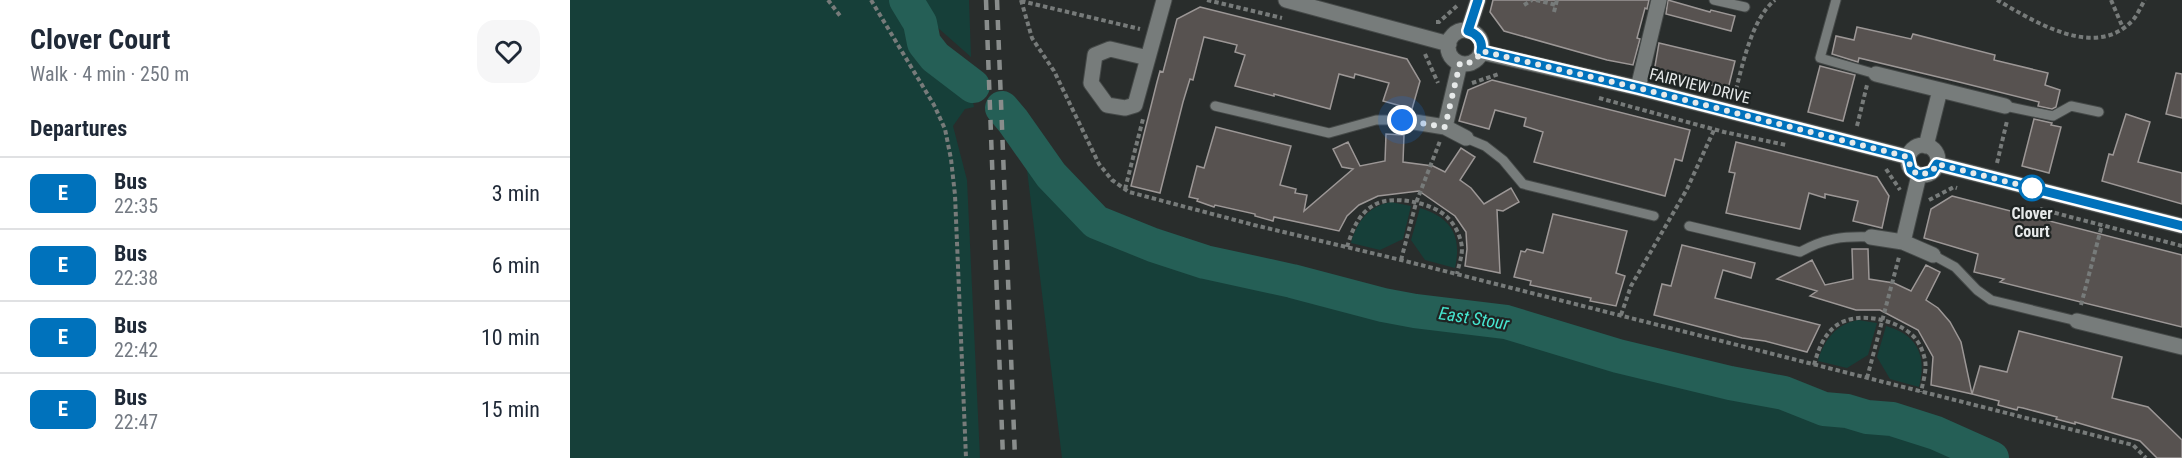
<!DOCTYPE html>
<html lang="en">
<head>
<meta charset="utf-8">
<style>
	:root { --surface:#fff; --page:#f6f6f7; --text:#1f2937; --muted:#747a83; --line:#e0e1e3 }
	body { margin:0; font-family:"Roboto Condensed",sans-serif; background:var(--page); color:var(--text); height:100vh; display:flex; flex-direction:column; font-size:22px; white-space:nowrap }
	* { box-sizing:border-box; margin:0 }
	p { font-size:20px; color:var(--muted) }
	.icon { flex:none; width:33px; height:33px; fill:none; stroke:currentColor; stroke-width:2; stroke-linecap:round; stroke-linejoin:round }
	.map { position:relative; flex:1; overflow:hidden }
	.panel { display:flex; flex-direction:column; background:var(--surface); width:570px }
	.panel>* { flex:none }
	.badge { padding:0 12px; border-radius:9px; font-size:21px; line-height:39px }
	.you { position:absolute; width:30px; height:30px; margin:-15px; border:4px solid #fff; border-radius:50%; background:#1a73e8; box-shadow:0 0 0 9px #1a73e833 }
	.map>.badge { position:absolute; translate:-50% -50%; box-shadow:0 0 0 3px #fff }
	h2 { padding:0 30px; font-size:22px; line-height:54px }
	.round { display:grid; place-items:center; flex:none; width:63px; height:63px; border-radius:18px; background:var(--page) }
	.headline { display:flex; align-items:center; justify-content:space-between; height:102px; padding:0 30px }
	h1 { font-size:28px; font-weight:700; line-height:45px }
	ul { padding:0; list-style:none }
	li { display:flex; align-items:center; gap:18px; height:72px; padding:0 30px; border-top:2px solid var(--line) }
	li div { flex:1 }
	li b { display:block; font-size:22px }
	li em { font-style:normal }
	li .badge { min-width:66px; font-weight:700; text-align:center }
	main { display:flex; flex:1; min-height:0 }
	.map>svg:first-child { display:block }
	.green { fill:#163f39 }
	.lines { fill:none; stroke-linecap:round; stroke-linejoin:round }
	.river { stroke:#255f56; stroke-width:34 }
	.building { fill:#575250; stroke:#9c9796; stroke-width:1.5 }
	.lane-casing { stroke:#454948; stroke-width:11 }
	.street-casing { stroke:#454948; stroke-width:17 }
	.path { stroke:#777b7a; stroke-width:4; stroke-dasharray:4.5 3; stroke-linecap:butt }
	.lane { stroke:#777c7b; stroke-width:9 }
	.street { stroke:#777c7b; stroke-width:15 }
	.rail { stroke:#898d8c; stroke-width:4.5; stroke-dasharray:10 10; stroke-linecap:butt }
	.line-casing { stroke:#fff; stroke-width:14 }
	.line { stroke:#0072bc; stroke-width:9 }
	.walk { stroke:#e6e9e9; stroke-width:6; stroke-dasharray:0 10.8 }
	.stop-dot { fill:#fff; stroke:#0072bc; stroke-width:3 }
	.labels { text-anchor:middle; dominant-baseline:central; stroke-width:4.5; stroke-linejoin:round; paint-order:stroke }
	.street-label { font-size:16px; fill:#e6e9e9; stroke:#1f2423 }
	.stop-label { font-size:16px; font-weight:bold; fill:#e6e9e9; stroke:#1f2423 }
	.water-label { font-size:18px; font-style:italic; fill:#46e6d0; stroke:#1f2423 }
</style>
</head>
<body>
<main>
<section class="panel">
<div class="headline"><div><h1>Clover Court</h1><p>Walk · 4 min · 250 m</p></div><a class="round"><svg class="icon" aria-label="heart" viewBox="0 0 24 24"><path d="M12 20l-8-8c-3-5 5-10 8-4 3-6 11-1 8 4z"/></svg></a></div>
<h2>Departures</h2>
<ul>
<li><span class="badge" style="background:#0072bc;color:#fff">E</span><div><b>Bus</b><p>22:35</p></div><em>3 min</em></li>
<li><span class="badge" style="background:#0072bc;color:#fff">E</span><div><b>Bus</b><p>22:38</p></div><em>6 min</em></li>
<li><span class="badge" style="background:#0072bc;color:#fff">E</span><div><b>Bus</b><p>22:42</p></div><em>10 min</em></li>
<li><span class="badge" style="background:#0072bc;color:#fff">E</span><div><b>Bus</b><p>22:47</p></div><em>15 min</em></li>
</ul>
</section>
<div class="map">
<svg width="1612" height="458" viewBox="0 0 1612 458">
	<rect width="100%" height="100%" fill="#292d2c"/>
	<path class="green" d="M0,0H326L338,21L346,45L373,72L402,97L404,107L395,109L383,126L397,180L410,458H0Z
		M351,0H399L401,57L367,27Z
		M457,170L555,252L887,330L939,332L1050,370L1321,431L1396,458H492Z
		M821,202L841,206L833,239L810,250L781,243C787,222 798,206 821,202Z
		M850,208C882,218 892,236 885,268L855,260L841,240Z
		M1288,320L1307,323L1298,355L1277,368L1248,361C1254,340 1266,324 1288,320Z
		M1316,326C1348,335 1357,356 1349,387L1320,379L1307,357Z"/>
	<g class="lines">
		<path class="river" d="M336,0L350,23L354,43L365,57L403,86
			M432,108L443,121L481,175L526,222L583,245L635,262L722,281L813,305L845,311L936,322L1048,356L1160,383L1214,393L1254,409L1277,411L1297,417L1322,419L1366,433L1422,458"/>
	</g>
	<path class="building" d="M923,0H1079L1077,9L1075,8L1067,38L1070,39L1063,65L1037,60L934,31L920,12Z
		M1098,0L1140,12L1141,10L1165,16L1161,31L1096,14Z
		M630,7L837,59L850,81L842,109L813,101L819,83L785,74L784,78L769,74L760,109L704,94V96L665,86L675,55L665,52L667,45L634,37L623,80L620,79L613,102L590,193L561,186L587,82L590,71L593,72L607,19Z
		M1287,27L1341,39L1343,34L1425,55L1424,60L1478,73L1475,85L1490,90L1486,107L1482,109L1468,106L1469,102L1389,82L1289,58L1288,62L1262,54L1266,36L1284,40Z
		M1089,43L1165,61L1158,89L1084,72Z
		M1250,66L1285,75L1273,121L1238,112Z
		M1606,73L1612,74V118L1596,114Z
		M922,80L1120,130L1112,161L1105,159L1095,196L964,162L973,132L954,126L956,118L925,110L919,129L889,121L898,90Z
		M1556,114L1580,122L1568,162L1612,173V204L1532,181L1539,154L1543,155Z
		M1464,119L1482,123L1481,125L1491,127L1479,173L1452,166Z
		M646,127L721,146L710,185L726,189L725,193L737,195L734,211L783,169L772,167L763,149L778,142L790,166L815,161L816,134L834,135L833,162L863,166L875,172L891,148L905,157L890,180L901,188L914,204L941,188L949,202L933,211L927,210L930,273L895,266L897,249L896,232L885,216L849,191L808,196L789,205L777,216L769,231L704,217L703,221L685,216V214L645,205L644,207L627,201L628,199L619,197L627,166L634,168Z
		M1166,142L1307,177L1319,196L1312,228L1283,221L1288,201L1255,194V198L1239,193L1230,229L1156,213L1165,173L1159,172Z
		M1382,196L1612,255V327L1430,282L1434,279L1404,272L1408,254L1354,238L1361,209Z
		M983,214L1057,231L1046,273L1055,276L1046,306L1020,301L1021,298L1016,297L960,285L961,281L944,277L951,251L955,252L957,249L973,253Z
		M1112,245L1185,263L1181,278L1153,270L1145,298L1250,325L1237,352L1195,341L1172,338L1084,315L1092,284L1101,286Z
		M1282,249H1298L1299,279L1324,283L1341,291L1356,265L1370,272L1356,300L1368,308L1380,322L1391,342L1402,394L1361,385L1363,357L1348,330L1310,310H1286L1240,296L1247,291L1207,279L1242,260L1255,285L1283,279Z
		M1449,331L1552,357L1542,398L1578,407L1612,440V458H1587L1570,441L1505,422V424L1486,419L1487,417L1453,408L1448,407L1447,410L1428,405L1429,401L1402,394L1410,366L1437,372Z"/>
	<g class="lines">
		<g class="lane-casing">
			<path id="lane" d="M1144,0L1175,7
				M1266,0L1250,58L1306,74
				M645,106L759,133L806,120H832
				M1435,106L1483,116L1501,106L1529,112
				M896,138L915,146L933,160L953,184L1084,216
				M1119,226L1230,252C1255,238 1273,236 1301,237
				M1363,255L1385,267L1407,290L1421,300L1507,321"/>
		</g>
		<g class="street-casing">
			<path id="street" d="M716,0L879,44
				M878 47a17 17 0 1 1 34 0a17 17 0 1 1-34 0Z
				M898,31L908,0
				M911,52L1068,88L1338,157
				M578,58L540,49L525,55L521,83L537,105L555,108L565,105L594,0
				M1306,74L1435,106
				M1068,88L1089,0
				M832,120L875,127L896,138
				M875,127L890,63
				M1338 160a15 15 0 1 1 30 0a15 15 0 1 1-30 0Z
				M1356,146L1370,90
				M1367,164L1612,226
				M1301,237L1333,242L1363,255
				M1333,242L1349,175
				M1507,321L1612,347"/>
		</g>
		<path class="path" d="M258,0L271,17
			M301,0L364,105L375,129L381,159L385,195L396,458
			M451,0L462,38L484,71L529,164L542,180L559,192L684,225L831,260L1563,445L1576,458
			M637,0L712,18
			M966,0L986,5
			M1427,0C1464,21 1525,61 1563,20C1568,14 1571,6 1575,0
			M1541,0L1553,28
			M451,1L570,29
			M954,5L962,0
			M984,12L987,0
			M866,22H869L888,5
			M855,54L868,83
			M902,83L929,74
			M1164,97C1172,68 1181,19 1205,0
			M1029,98L1154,132L1216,145
			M1287,126L1297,85
			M1427,163L1437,121
			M1316,169L1330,190
			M555,189L573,119
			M1359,200L1384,187L1387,188
			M1470,209L1612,246
			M777,247C782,231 788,214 804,205C822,194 864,203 878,218C884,224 889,233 891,242C894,253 889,263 887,274
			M831,260L846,203L870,141
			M1511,305L1532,225
			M1051,315L1061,286L1117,189L1144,130
			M1244,365C1248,350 1254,334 1267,325C1287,311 1325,319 1342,335C1349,341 1353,351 1355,360C1357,370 1353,382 1351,392
			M1297,378L1329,257"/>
		<use href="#lane" class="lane"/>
		<use href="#street" class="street"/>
		<path class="rail" d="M416,0L433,458
			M427,0L445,458"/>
	</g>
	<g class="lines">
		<g class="line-casing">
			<path id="line" d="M908,0L898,31C908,34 913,41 911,51L1068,88L1338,157L1341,170L1349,175L1362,172L1367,164L1612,226"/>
		</g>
		<use href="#line" class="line"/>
		<path class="walk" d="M832,120L875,127L890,63C901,64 907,61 911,51L1068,88L1338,157L1341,170L1349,175L1362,172L1367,164L1462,188"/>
	</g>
	<circle class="stop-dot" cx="1462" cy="188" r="12"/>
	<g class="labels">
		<g class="street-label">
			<text transform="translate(1130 86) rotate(14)">FAIRVIEW DRIVE</text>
		</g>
		<g class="stop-label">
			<text x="1462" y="213">Clover<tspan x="1462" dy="18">Court</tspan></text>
		</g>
		<g class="water-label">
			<text transform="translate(904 318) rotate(9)">East Stour</text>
		</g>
	</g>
</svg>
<div class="you" style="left:832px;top:120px"></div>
</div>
</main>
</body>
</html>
